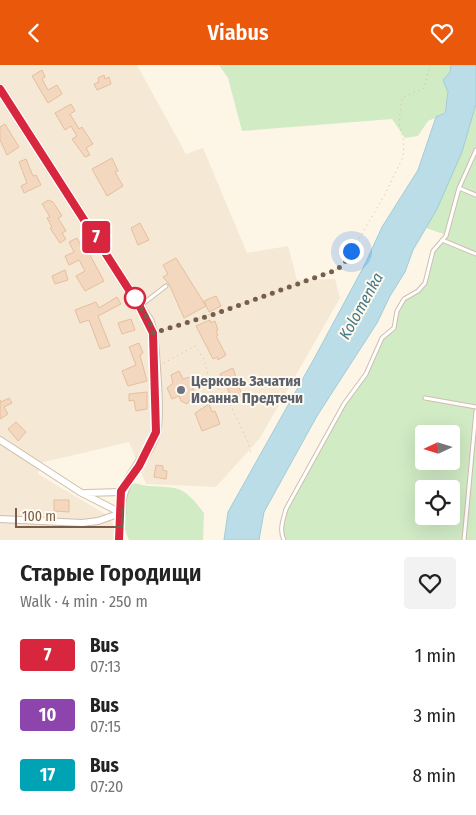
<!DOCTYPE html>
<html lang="en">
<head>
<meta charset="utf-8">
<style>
	:root { --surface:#fff; --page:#f2f2f2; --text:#222; --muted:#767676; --accent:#ea580c }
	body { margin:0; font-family:"Fira Sans Condensed",sans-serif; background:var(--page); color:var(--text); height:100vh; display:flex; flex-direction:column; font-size:19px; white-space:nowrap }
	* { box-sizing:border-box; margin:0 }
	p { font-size:16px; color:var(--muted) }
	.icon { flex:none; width:28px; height:28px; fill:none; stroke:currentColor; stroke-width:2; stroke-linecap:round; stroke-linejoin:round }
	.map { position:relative; height:475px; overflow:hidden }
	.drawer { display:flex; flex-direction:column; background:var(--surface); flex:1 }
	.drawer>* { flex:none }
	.badge { padding:0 10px; border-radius:4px; font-size:18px; line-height:32px }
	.needle { width:32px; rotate:266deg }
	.fabs { position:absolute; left:415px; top:360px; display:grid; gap:10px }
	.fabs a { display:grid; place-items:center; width:45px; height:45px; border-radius:5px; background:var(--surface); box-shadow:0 5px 20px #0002; font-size:25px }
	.scale { position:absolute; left:15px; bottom:12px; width:108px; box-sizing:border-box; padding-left:5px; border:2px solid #775e4b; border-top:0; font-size:14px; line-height:18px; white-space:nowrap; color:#775e4b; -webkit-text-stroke:4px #fff9ee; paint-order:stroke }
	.you { position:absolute; width:25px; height:25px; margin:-12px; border:4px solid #fff; border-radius:50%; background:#1a73e8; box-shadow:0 0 0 8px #1a73e833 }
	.map>.badge { position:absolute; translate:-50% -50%; box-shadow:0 0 0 2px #fff }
	.round { display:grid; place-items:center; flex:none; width:52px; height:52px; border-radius:5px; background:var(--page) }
	.overview { display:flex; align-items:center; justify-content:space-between; height:85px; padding:0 20px }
	h1 { font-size:24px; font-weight:600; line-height:38px }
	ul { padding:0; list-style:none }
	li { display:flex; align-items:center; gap:15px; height:60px; padding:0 20px }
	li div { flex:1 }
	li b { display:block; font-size:19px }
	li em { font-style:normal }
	li .badge { min-width:55px; font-weight:700; text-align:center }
	header { display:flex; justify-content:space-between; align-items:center; height:65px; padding:0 20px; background:var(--accent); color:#fff; font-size:22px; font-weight:600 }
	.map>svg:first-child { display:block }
	.residential { fill:#f5e8d5 }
	.green { fill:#d1ebc5; fill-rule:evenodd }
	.water { fill:#bbdde7; stroke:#a1ccd9 }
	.building { fill:#f3d7be; stroke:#e5bf9e }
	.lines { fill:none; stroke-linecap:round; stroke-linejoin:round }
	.lane-casing { stroke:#cfbead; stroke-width:5 }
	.street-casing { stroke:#cfbead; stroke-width:8 }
	.secondary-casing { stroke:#d2bfaa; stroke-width:11 }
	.path { stroke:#d8baa1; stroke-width:1; stroke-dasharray:1 4; stroke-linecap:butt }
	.lane { stroke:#fff; stroke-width:3 }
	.street { stroke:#fff; stroke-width:6 }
	.secondary { stroke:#fff; stroke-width:9 }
	.line-casing { stroke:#fff; stroke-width:11 }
	.line { stroke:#d7263d; stroke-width:8 }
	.walk { stroke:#775e4b; stroke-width:5; stroke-dasharray:0 9 }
	.stop-dot { fill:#fff; stroke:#d7263d; stroke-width:2.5 }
	.worship-dot { fill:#6b7280; stroke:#fff9ee; stroke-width:2 }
	.labels { text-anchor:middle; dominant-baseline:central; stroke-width:4; stroke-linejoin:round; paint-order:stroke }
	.worship-label { font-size:15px; font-weight:bold; fill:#5b616d; stroke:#fff9ee; text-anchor:start }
	.water-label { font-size:16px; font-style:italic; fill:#447a8b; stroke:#fff9ee }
</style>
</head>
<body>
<header><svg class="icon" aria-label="back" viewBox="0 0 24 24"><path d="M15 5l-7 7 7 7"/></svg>Viabus<svg class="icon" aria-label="heart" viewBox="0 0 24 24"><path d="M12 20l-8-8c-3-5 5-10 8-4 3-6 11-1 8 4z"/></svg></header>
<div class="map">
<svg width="476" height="475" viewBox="0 0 476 475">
	<rect width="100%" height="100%" fill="#fdf6e7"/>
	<path class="residential" d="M0,0H137L186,89L203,83L247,188L288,181L297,215L335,214L340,233L260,373L216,422L146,419L129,377L40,398L38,409L105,449L114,460V475H0Z"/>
	<path class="green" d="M219,0H451L450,7L443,15L448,27L444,49L428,56L418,71L405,73L392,54L242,66L228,13Z
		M476,39V475H284L282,459L286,444L344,339L366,309L382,273L394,263L397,246L404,234L418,226L425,218L433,186L446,170L426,163L462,87ZM424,369H451V396H424ZM424,424H451V451H424Z
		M135,418C148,423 161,420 174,423C187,425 196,438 204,448L203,475H129C121,459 124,442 127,424Z"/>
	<path class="water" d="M451,0H476V39L462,87L437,144L413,185L405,207L390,231L377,258L317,351L264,447L259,475H224L228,447L315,292L365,199L382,162L418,105L436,52L445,48L448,27L443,15L450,7Z"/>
	<path class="building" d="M42,5L45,12L42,14L48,25L57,20L62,29L48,38L32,11Z
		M104,10L105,14L109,12L111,19L97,25L94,19L99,17L98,13Z
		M71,39L75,46L70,49L79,64L82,62L93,79L86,83L90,90L85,92L72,74L77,71L71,61L65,65L55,48Z
		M5,59L19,82L7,90L0,75V62Z
		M112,93L118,106L115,107L123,121L107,131L92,104Z
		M26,94L33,111L36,110L41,120L24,128L21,121L27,118L19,97Z
		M48,135L53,137L62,151L58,153L66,166L62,168L66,174L60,178L50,163L52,162L47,153L50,152L42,139Z
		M140,158L149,175L138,180L131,163Z
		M77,173L82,183L85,181L104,216L85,226L76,211L85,206L79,195L69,200L65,191L74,187L69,177Z
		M176,193L206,241L184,253L169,219L163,212L168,209L163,200Z
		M65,205L68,215L55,219L52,211Z
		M216,231L221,241L209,247L204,236Z
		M117,232L121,239L98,251L110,281L100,284L89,255L80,258L75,245L96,237L99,243Z
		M131,254L135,265L122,269L118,258Z
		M210,255L211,258L215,256L218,265L216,266L218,270L216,271L226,290L218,295L217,292L213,294L196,261Z
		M139,278L143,288L140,290L147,316L128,321L122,306L136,300L129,282Z
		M233,303L242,331L231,334L226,318H224L220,309Z
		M179,306L183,314L190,312L194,327L191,328L190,335L187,339L181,336L179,331L172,334L167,323L173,318L171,310Z
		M147,327V344L136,346L134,335L129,336V329Z
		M9,333L12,338L4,342L8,349L0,354V335L1,337Z
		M209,339L212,347L215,346L220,359L202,366L195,348Z
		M16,357L26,367L18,376L8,364Z
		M156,400L163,401V405L167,406L166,414L154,412Z
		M54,435H69V447L54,446Z"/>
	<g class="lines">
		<g class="lane-casing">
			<path id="lane" d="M459,123L476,130
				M442,175L476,189
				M140,241L166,221
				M425,333L476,342
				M284,475C279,465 283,455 286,444L344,339L366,309L382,273L394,263L397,246L404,234L418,226L425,218L433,186L446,171L459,123L476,85
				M464,475L476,346"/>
		</g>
		<g class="street-casing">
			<path id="street" d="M0,375L80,427L121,448
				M86,428L121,427
				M0,454L82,458L98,456L121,448
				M119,475L121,448"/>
		</g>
		<g class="secondary-casing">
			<path id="secondary" d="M0,24L140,242L149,256L153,268C154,290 161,352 155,369C146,398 117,417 121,448"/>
		</g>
		<path class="path" d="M161,266L284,224L336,205L344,199L384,131L403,92L404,77L399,58L402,33L424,23L430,0
			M164,298L195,281L204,294L209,313L228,335L248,377L251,389"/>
		<use href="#lane" class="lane"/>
		<use href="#street" class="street"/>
		<use href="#secondary" class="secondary"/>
	</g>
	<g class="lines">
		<g class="line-casing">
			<path id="line" d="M0,24L140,242L153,268L156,367L139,401L121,426L119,475"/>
		</g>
		<use href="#line" class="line"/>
		<path class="walk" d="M135,233L133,231L149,256L153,268L215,249L336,205L344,199L351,186"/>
	</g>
	<circle class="stop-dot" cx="135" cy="233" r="10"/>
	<circle class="worship-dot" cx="181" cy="325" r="5"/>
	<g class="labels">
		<g class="worship-label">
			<text x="191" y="316">Церковь Зачатия<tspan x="191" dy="17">Иоанна Предтечи</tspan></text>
		</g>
		<g class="water-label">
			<text transform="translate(361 241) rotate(-61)">Kolomenka</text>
		</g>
	</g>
</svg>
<div class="fabs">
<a><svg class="needle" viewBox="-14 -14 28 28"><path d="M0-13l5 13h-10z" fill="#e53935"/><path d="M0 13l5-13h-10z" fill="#767676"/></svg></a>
<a><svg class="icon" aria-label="locate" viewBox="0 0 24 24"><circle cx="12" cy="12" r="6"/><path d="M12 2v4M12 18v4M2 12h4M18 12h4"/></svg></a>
</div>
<div class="scale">100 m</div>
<div class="you" style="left:351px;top:186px"></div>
<b class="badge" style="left:96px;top:172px;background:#d7263d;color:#fff">7</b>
</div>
<section class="drawer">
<div class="overview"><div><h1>Старые Городищи</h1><p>Walk · 4 min · 250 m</p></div><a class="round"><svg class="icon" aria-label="heart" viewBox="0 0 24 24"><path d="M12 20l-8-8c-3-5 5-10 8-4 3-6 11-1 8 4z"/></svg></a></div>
<ul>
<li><span class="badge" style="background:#d7263d;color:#fff">7</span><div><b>Bus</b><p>07:13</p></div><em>1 min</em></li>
<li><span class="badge" style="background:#8e44ad;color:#fff">10</span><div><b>Bus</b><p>07:15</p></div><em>3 min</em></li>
<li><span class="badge" style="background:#00a3b4;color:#fff">17</span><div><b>Bus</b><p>07:20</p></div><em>8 min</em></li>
</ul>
</section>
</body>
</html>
